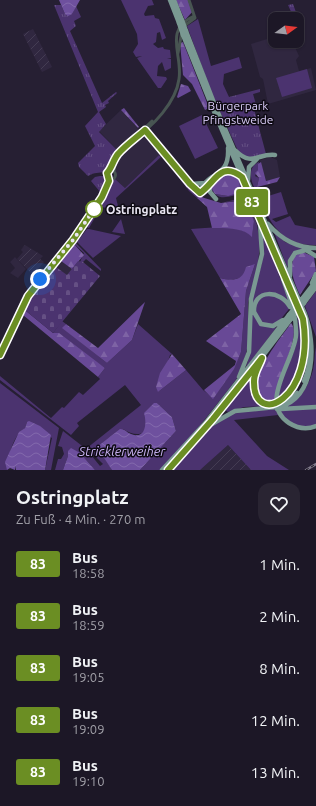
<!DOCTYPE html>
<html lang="de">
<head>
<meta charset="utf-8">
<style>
	:root { --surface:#1c1726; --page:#292432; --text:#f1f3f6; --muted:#a09fa7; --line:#3a3643 }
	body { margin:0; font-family:Ubuntu,sans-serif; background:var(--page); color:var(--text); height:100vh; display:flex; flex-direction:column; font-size:15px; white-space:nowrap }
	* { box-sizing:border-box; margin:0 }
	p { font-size:13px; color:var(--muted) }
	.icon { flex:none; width:22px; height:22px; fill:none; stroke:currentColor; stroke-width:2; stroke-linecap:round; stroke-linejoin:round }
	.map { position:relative; height:470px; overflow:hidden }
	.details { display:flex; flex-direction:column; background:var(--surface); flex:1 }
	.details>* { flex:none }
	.badge { padding:0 8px; border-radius:3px; font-size:14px; line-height:26px }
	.needle { width:26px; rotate:75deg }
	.tools { position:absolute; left:268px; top:12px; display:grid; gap:8px }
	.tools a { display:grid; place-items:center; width:36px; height:36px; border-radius:8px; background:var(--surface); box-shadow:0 1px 3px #0004,0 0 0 1px var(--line); font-size:20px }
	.you { position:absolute; width:20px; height:20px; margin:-10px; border:3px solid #fff; border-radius:50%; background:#1a73e8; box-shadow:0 0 0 6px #1a73e833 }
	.map>.badge { position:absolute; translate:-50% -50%; box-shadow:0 0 0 2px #fff }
	.round { display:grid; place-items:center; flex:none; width:42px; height:42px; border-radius:12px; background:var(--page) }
	.head { display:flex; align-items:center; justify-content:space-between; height:68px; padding:0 16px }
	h1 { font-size:19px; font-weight:700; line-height:30px }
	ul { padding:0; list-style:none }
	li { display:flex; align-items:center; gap:12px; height:52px; padding:0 16px }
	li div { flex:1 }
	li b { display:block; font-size:15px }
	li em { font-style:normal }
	li .badge { min-width:44px; font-weight:700; text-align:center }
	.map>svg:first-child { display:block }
	.built { fill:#302740 }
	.industrial { fill:url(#industrial-furrows) }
	.green { fill:#4b336f }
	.forest { fill:url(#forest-firs) }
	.cemetery { fill:url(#cemetery-stones) }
	.park { fill:url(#park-tufts) }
	.water { fill:url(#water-waves) }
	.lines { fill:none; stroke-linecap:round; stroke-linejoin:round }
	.minor { stroke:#485552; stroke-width:3 }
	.highway { stroke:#7a9992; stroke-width:4.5 }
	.rail-casing { stroke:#7f798a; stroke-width:2.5 }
	.rail { stroke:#0e0b13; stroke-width:1; stroke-dasharray:3; stroke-linecap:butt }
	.highway-bridge { stroke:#7a9992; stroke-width:4.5 }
	.line-casing { stroke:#fff; stroke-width:9 }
	.line { stroke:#6b8e23; stroke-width:6 }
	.walk { stroke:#e9e5f2; stroke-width:4; stroke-dasharray:0 7.2 }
	.stop-dot { fill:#fff; stroke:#6b8e23; stroke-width:2 }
	.labels { text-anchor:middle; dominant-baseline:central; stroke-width:3; stroke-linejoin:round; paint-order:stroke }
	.park-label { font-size:12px; fill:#dbcdf9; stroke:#0e0b13 }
	.stop-label { font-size:12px; font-weight:bold; fill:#e9e5f2; stroke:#0e0b13; text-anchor:start }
	.water-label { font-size:13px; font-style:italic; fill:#c7b1f1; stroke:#0e0b13 }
</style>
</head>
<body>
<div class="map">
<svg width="316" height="470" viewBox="0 0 316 470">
	<defs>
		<pattern id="industrial-furrows" width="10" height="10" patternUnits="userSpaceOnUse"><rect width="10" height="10" fill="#302740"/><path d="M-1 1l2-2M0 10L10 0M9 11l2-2" fill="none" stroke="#443c53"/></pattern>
		<pattern id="forest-firs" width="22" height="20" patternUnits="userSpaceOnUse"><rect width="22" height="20" fill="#684996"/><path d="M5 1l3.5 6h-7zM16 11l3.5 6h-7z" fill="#7e63a5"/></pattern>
		<pattern id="cemetery-stones" width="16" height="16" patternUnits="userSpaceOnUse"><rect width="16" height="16" fill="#4b336f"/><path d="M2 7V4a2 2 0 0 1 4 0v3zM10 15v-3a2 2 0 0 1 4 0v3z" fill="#655084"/></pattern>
		<pattern id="park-tufts" width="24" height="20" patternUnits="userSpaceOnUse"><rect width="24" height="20" fill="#4b336f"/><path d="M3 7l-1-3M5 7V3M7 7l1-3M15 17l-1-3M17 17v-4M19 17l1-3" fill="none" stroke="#655084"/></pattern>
		<pattern id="water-waves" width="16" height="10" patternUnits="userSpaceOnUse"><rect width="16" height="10" fill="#6e509e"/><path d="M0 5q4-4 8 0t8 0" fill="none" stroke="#8369ac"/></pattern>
	</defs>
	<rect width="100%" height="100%" fill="#261f33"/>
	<path class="built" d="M274,37L275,41H277L282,48L294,45L299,56L296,60L299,71L311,68L316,90L268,104L263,79L260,77L251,44Z
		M121,110L143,134H147L151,139L149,141L160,154L125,188L115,179L117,176L115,171L121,154L99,131Z
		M271,157L277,160L280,177L266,181L260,160Z
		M15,257L26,269L18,278L10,273L15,268L10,262Z
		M61,261L72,269L67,276L56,267Z"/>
	<path class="industrial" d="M33,29L52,67L42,72L23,34Z
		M25,245L43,256L40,259L44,262L33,275L17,259L23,252L21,250Z
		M228,445L251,470H200Z"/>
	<path class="green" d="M121,0H152L154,5L148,6L144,14L145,16L154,15L155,18L159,19L166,38L162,40L160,32L157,33L156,42L153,44L158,48L163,47L164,49L170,50L171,58L167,59H171V68L165,71L162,62L158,66L157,76L166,77L167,79L161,88H158L137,58L142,56L136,57L133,52L138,44L137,34Z
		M198,19L211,66L239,57L242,68L224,74L223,84L229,97L212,94L187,26Z
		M307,69L312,88L282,97L276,78Z
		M202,115L218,148L195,159L179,126Z
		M159,155L161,157L116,198L119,210L101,207L89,228L86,227L76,240L113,180L115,179L125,188Z
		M261,161L259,162L258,170L255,176L259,178L257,187L260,188L255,189C250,179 247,166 261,161Z
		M172,165L193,190L205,199L197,198L189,191L170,166Z
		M231,173L239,179L245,192C230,196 217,204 210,186L215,194L228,196L224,174Z
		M281,192L288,214L272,219L276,222L290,216L295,225L316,229V245C281,246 269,222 258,194L263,193L265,197Z
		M246,197L257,225L260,243L258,264L248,303V343L246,354L237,378L228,390L198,428L160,470H140L176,431L172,417L157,403L146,419C149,437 135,437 123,429L111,467L112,470H95L80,453L68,451V456L63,470H55L58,459H61L64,454L62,447L58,446L63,431L86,449L100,466L103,464L87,448L141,405L125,385L77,423L79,426L71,435L0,380V376L51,418L62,407L64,408L79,392L83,395L100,379L98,377L105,368L53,333L62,321L66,324L63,328L107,363L132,340L138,324L172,354L170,355L158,392L186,370L203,390L213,398L233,369L241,352L246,291L255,264C243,276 239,283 220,278L191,229C209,228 238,223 252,236L254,221L239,200L221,203Z
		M121,219L125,234L112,232Z
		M87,229H89L121,236L93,258L77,242Z
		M274,232L285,242L305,249L293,252L287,267Z
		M263,234L289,301V309L280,320L273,325L276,328L245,369L248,361L253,295L262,263Z
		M76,243L101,269V271L86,259L83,262H80L84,253L74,244Z
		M316,291V337L305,306Z
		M299,313C308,338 312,361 299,385C294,393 288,400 278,401C280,370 304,350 297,316Z
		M316,347V426H296L278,415L234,420L267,456L289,470H251L228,445L200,470H170L214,424L235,412L285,407C300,400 309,386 313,370C315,362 314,354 316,347Z
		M253,372L255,393L271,406L244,407L228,412L224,409Z
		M0,383L59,428L51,470H45L52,438L27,422L25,428C12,437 9,455 7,470H0Z"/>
	<path class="forest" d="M176,0H188L192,12L185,20Z
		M183,42L209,108L205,110L192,84L183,75L180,43Z
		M181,84L188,86L191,91L178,98L177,97Z
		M124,108L139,127L138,128L121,110Z
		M261,162L266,181L280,177L277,182L257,187L259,178L255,173L258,170V164Z
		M224,174H231L239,180L240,189L237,193L228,196L215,194L210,186L217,177Z
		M201,197L221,203L245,200L254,221L252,237C243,227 224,228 212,228L207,207L197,198Z
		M74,244L84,255L72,269L61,261Z
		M303,252L314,257L316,271L300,295C294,282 289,270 294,256Z
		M255,264L246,291L241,352L234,369L213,399L204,390L235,365L236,361L206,341L241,314L220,278C232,281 243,281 246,267Z
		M145,302L132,340L107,363L62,328L66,324L98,348Z
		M26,311L53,333H59L105,368L98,377L23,315Z
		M291,323C303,336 273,383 275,402C230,398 281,338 291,323Z
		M172,354L186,370L158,392L156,387L160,373Z"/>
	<path class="cemetery" d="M78,261L83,262L100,276L53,333L26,311V308L38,288L56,267L67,275Z"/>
	<path class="park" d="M293,4L297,15L293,16L288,5Z
		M54,5H61L65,14H72L76,6L81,17L74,21L76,26L70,31L102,103L116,92L117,93L108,101L109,103L105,105L106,107L99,112L106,124L99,132L117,150C115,155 112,171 105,172C98,173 95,172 88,176L79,167L78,163L95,146L85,126L98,112Z
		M260,89V92L253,94L257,108L254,109L266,154L251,159L239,153L212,94L221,91L229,97Z
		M100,176H106L108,180L101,193L91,181L95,177Z"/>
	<path class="water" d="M59,0H80L72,14L68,16L65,14Z
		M154,403H157L172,417L176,431L140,470H112L97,447L120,429C125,429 126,432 131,434C146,440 147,423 144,413Z
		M29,421L40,426L51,435L45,470H16V466L15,470L10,468L7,470L5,462L10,451L19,432L25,428L27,422Z
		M71,448L80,453L95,470H63L68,456V451Z"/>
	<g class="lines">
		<path class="minor" d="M184,26L195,18L189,0
			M178,53L182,31
			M133,139C153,127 176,102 179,79C183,55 163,30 194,16
			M111,170L118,154L152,121
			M106.5 175a4.5 4.5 0 1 1 9 0a4.5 4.5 0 1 1-9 0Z
			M114,171L116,159
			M0,355L28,296L78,234L102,197L109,178"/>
		<path class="highway" d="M170,0L179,23
			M174,0L182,20
			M186,31L216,108L305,314C316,344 316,396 280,407
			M183,35L210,102L306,327C311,345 312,364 304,381
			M236,151C252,167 258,153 275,155
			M220,174L231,171L241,176
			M248,180L249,167L257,159
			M209,183L210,192L216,199
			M191,184L205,183
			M200,193C206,170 230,180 228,148
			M200,193L212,179
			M268,224C281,239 296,248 316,248
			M290,276V261L295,253L306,250L316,256
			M283,279C289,297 297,315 296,335C294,362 258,403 289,423C297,428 307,430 316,426
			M312,283L316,274
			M302,299L316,281
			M304,303L316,287
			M283,320L273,326L261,324L254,312C253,288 281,290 290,307
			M260,363C253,379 250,404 275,404
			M239,377L249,352L251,299L262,254L260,224
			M279,404L291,399L297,393
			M281,409L316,407
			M212,424L235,411L276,407
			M162,470L207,421L289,315
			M168,470L223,408L291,319"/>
		<g class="rail-casing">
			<path id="rail" d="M306,470L316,464"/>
		</g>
		<use href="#rail" class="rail"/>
		<path class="highway-bridge" d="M182,20L186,31
			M179,23L183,35
			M289,315L302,299
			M291,319L304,303
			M275,404H279
			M277,409H281"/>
	</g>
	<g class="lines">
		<g class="line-casing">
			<path id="line" d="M0,355L28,296L73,240L102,197L109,181L107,173C112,168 113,160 118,154C126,145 136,138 145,130L190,184L200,193C215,183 220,160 242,177L303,319C316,400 253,429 254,381C254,372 260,365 262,358L213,419L168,470"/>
		</g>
		<use href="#line" class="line"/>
		<path class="walk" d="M40,279L73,240L95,208L94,209"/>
	</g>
	<circle class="stop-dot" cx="94" cy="209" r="8"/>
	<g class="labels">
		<g class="park-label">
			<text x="238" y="105">Bürgerpark<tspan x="238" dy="14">Pfingstweide</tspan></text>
		</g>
		<g class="stop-label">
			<text x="106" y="209">Ostringplatz</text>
		</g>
		<g class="water-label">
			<text x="122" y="451">Stricklerweiher</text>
		</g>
	</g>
</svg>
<div class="tools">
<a><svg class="needle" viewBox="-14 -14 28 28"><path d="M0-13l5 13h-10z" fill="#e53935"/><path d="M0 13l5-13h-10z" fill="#a09fa7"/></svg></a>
</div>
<div class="you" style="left:40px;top:279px"></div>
<b class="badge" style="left:252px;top:202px;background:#6b8e23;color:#fff">83</b>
</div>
<section class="details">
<div class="head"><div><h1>Ostringplatz</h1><p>Zu Fuß · 4 Min. · 270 m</p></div><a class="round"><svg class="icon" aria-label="heart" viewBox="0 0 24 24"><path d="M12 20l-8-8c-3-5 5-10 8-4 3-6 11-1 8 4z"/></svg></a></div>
<ul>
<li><span class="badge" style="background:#6b8e23;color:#fff">83</span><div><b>Bus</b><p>18:58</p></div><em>1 Min.</em></li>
<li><span class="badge" style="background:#6b8e23;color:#fff">83</span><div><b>Bus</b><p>18:59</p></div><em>2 Min.</em></li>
<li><span class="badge" style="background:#6b8e23;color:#fff">83</span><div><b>Bus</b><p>19:05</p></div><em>8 Min.</em></li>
<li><span class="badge" style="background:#6b8e23;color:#fff">83</span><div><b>Bus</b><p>19:09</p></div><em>12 Min.</em></li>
<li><span class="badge" style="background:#6b8e23;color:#fff">83</span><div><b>Bus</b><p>19:10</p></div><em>13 Min.</em></li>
</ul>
</section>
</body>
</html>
